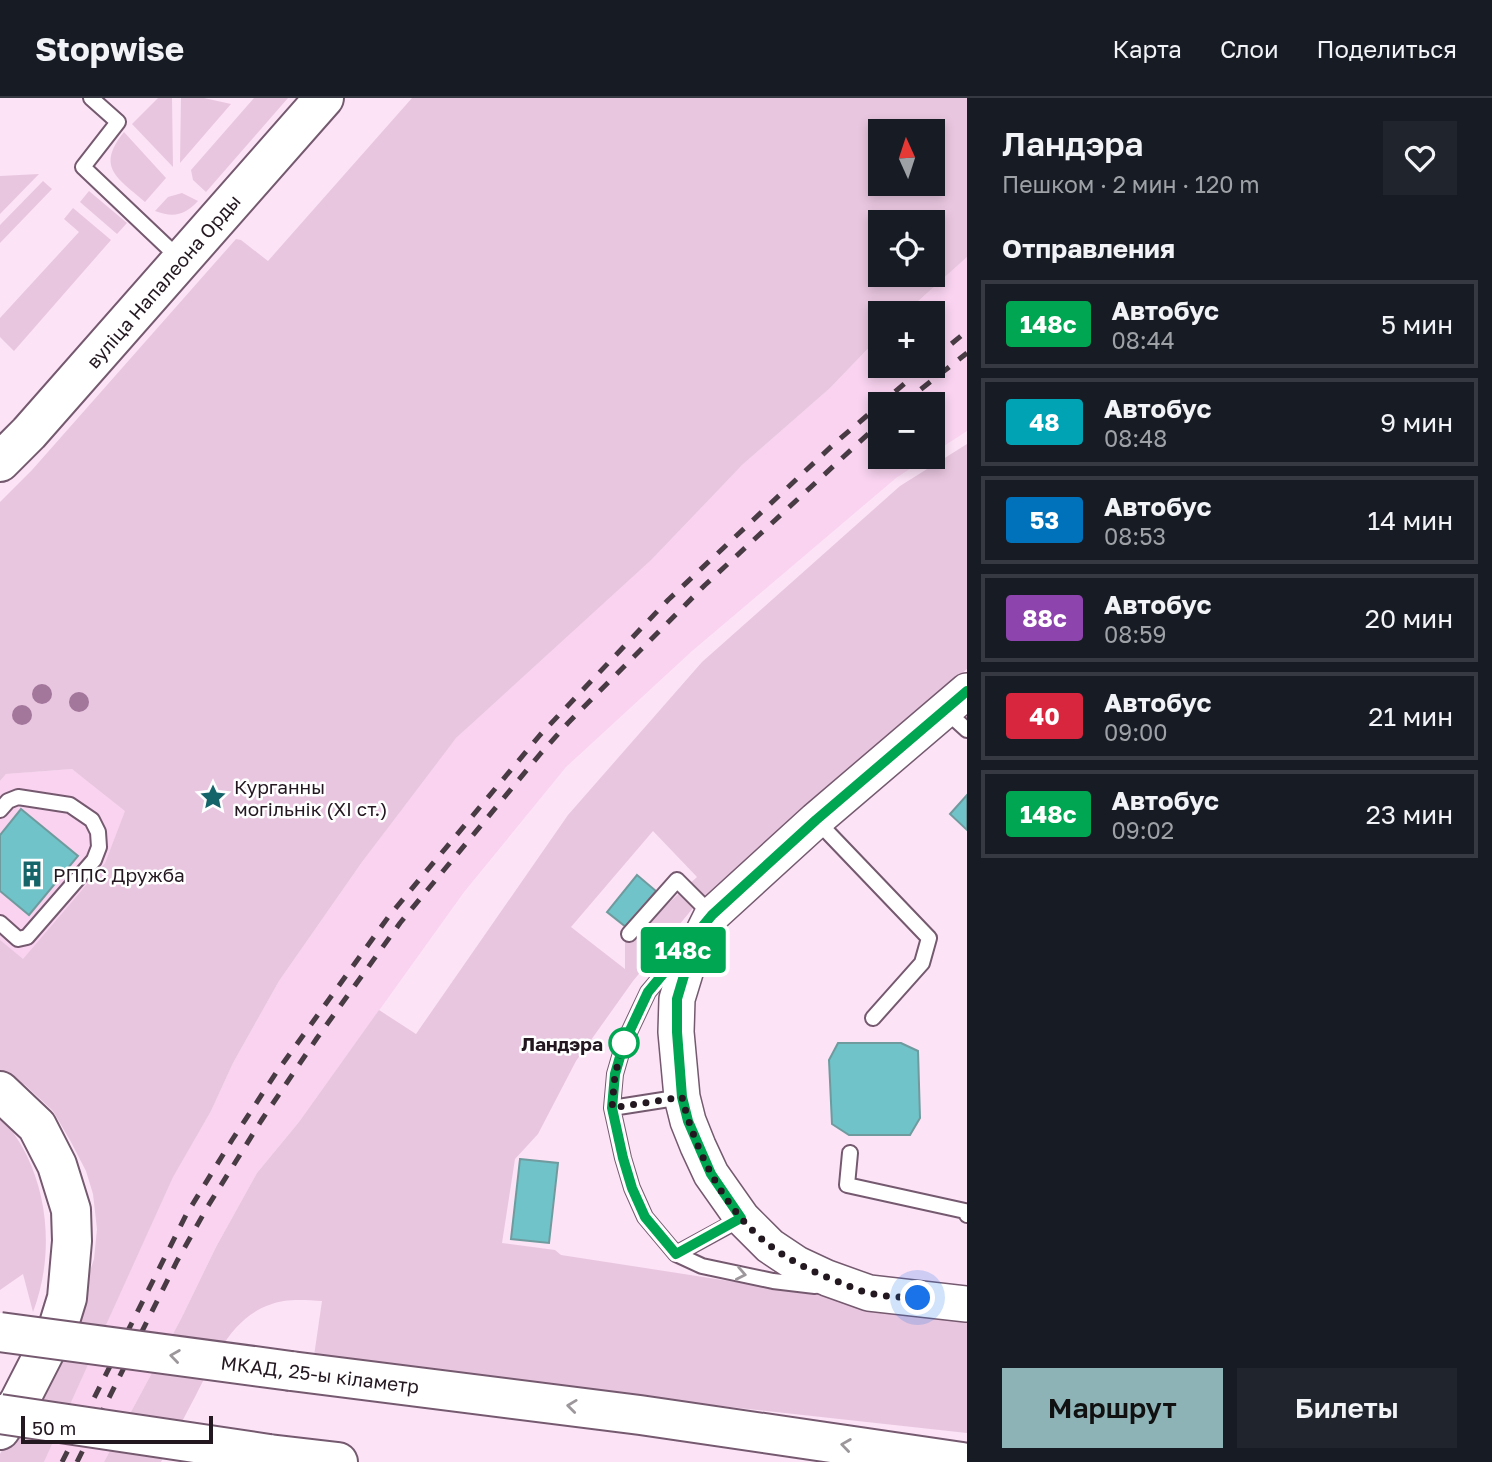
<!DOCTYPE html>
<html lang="ru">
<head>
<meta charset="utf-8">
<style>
	:root { --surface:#171b24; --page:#20242c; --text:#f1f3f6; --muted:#9ea1a6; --line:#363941; --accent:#8eb3b7 }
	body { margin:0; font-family:"Golos Text",sans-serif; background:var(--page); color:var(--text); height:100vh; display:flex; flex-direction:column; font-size:26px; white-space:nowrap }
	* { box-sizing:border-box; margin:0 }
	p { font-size:23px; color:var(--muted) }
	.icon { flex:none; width:38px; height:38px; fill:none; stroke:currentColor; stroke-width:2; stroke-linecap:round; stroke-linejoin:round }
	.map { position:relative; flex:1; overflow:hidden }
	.details { display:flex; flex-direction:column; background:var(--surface); width:525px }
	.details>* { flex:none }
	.badge { padding:0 14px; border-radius:5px; font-size:24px; line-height:46px }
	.needle { width:46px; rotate:357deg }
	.fabs { position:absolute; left:868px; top:21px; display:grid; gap:14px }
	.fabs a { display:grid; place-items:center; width:77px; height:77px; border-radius:0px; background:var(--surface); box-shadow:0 4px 10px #0003; font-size:35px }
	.scale { position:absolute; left:21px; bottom:18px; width:192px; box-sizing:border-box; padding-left:7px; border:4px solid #231820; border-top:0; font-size:19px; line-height:24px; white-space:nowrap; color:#231820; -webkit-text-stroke:5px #fff; paint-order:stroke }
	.you { position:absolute; width:35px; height:35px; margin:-18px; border:5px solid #fff; border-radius:50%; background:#1a73e8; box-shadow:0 0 0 10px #1a73e833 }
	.map>.badge { position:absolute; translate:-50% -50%; box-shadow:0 0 0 4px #fff }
	h2 { padding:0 35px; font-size:26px; line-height:63px }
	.round { display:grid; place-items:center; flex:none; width:74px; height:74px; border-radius:0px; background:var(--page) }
	.summary { display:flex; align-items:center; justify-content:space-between; height:119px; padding:0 35px }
	h1 { font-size:33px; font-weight:600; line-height:52px }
	.cta { display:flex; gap:14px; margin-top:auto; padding:14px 35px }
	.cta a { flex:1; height:80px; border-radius:0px; background:var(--accent); color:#111; font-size:28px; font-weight:600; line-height:80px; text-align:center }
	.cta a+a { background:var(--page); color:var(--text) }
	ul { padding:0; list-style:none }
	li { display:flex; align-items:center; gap:21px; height:88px; margin:0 14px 10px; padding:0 21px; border:4px solid var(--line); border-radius:0px }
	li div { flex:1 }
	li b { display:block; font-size:26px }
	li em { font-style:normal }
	li .badge { min-width:77px; font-weight:700; text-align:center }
	header { display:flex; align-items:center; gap:42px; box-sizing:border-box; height:98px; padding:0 35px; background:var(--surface); border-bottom:2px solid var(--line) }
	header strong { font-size:33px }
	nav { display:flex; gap:38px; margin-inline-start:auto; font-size:24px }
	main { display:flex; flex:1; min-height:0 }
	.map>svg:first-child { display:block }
	.built { fill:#f9d3f0 }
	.green { fill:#e8c6df; fill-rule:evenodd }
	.building { fill:#6fc3c9; stroke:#709b9e; stroke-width:2 }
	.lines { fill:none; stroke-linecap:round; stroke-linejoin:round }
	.service-casing { stroke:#755a6f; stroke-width:18 }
	.tertiary-casing { stroke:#755a6f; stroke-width:38 }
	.secondary-casing { stroke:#755a6f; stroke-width:42 }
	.trunk-casing { stroke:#755a6f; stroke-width:42 }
	.service { stroke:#fff; stroke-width:14 }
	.tertiary { stroke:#fff; stroke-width:35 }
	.secondary { stroke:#fff; stroke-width:38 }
	.trunk { stroke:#fff; stroke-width:38 }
	.rail { stroke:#483b44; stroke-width:5; stroke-dasharray:12 12; stroke-linecap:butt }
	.trunk-bridge-casing { stroke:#755a6f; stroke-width:42; stroke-linecap:butt }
	.trunk-bridge { stroke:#fff; stroke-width:38 }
	.tree { fill:#a3769b }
	.oneway { stroke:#9c979b }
	.line-casing { stroke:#fff; stroke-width:16 }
	.line { stroke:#00a651; stroke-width:10 }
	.walk { stroke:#231820; stroke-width:7; stroke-dasharray:0 12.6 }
	.stop-dot { fill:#fff; stroke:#00a651; stroke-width:3.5 }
	.labels { text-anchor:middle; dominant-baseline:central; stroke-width:5; stroke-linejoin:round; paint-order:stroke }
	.street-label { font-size:19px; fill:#231820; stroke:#fff }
	.poi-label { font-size:19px; fill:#231820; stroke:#fff; text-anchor:start }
	.stop-label { font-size:19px; font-weight:bold; fill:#231820; stroke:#fff; text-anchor:end }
</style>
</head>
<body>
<header>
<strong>Stopwise</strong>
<nav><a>Карта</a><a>Слои</a><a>Поделиться</a></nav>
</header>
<main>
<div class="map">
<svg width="967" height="1364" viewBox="0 0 967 1364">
	<rect width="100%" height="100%" fill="#fce3f6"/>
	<path class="built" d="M967,159V333L933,355V306H880V359H928L896,380L692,553L566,669L464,794L299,1024L257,1075L216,1149L181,1221L104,1364H44L173,1078L211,1013L233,965L279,883L362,764L434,667L456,640L742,367L830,290L880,238V268H933V215H905Z
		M72,671L126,711L105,765L22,863L0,843V683L6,676Z"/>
	<path class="green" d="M158,0H172L173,69L132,26Z
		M181,0H204L231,6L180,65Z
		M254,0H288L206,94L193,82L191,72Z
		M412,0H967V159L905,215H880V238L830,290L742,367L651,462L456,640L362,764L279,883L233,965L211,1013L173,1079L44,1364H0V1356L80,1203L94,1161L97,1131L93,1096L86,1073L71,1044L53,1013L25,987L0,972V842L23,861L105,765L125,713L72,671L6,676L0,683V404L32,372L236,141L241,142L268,163ZM880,33H933V86H880ZM880,124H933V177H880Z
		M124,34L166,80L145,104C118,80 95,70 124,34Z
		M39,76L0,116V78Z
		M43,83L52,91L0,145V127Z
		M89,93L127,125L117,136L80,104Z
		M182,95L198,103C185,117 174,120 155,113L168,99Z
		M73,110L111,142L14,253L0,239V220L79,134L64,121Z
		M967,346V571L743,764L693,810L633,883L576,963L538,1036L515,1061L502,1145L555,1152L561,1157L852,1202L967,1218V1335L694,1305L314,1258L322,1203C304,1202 286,1200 269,1207C230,1221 213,1264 196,1297C184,1319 173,1342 161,1364H104L181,1221L216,1149L257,1075L299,1024L379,912L416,936L568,717L702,564L900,388ZM653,733L697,779L625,845V871L571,829Z
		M0,1018L4,1021C12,1033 21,1045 27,1058C50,1106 52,1164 33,1214L23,1176L0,1192Z"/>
	<path class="building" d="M967,697V732L950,716Z
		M21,711L78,758L29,817L0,793V737Z
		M637,777L656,793L626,829L607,814Z
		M838,945H901L918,953L920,1020L910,1037H849L832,1026L829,962Z
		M520,1061L558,1065L549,1145L511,1141Z"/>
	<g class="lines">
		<g class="service-casing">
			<path id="service" d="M91,0L118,24L83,69L181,162
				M945,612L967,632
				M0,712L8,703L18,699L70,707L92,722L98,734L99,749L94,762L27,839L18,841L0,825
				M817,723L929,840L922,865L873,920
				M629,836L677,782L712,817L711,818
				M681,855L648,894L624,945L615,976L612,1010L623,1060L632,1090L645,1119L676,1156L702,1168L773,1183L815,1188
				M612,1010L682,999
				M850,1055L847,1087L965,1113L967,1117
				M676,1156L742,1120"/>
		</g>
		<g class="tertiary-casing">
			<path id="tertiary" d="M967,593L816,722L712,817L688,865L677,901L676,934L682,999L688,1023L698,1048L711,1076L742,1120L770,1148L797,1166L827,1180L869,1195L967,1206"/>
		</g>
		<g class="secondary-casing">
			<path id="secondary" d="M0,364L29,335L324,0
				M0,993L37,1028L57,1067L71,1112L72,1143L67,1200L59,1226L19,1304L0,1332"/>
		</g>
		<g class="trunk-casing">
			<path id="trunk" d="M291,1273L640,1317L962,1364
				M269,1356L338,1364"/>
		</g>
		<use href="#service" class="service"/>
		<use href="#tertiary" class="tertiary"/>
		<use href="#secondary" class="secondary"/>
		<use href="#trunk" class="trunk"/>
		<path class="rail" d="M933,261L967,233
			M902,306L967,255
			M62,1364L186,1117L232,1042L276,975L389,818L540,637L668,502L835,345L925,268
			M77,1364L177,1163L208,1108L261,1023L317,940L400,825L541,655L568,625L705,487L880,325"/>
		<g class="trunk-bridge-casing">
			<path id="trunk-bridge" d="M0,1234L291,1273
				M0,1316L269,1356"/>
		</g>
		<use href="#trunk-bridge" class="trunk-bridge"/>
	</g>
	<g class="tree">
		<circle cx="42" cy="596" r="10"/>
		<circle cx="79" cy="604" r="10"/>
		<circle cx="22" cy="617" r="10"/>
	</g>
	<defs><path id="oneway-chevron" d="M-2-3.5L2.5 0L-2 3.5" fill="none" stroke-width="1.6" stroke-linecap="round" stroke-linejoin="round" transform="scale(1.75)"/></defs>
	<g class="oneway">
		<use href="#oneway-chevron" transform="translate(741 1176) rotate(11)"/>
		<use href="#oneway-chevron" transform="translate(175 1258) rotate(-172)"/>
		<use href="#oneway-chevron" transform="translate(572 1308) rotate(-173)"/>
		<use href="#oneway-chevron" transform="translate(846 1347) rotate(-172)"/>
	</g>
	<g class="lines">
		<g class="line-casing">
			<path id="line" d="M700,841L688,864L677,901V934L682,999L688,1023L711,1076L741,1120L676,1156L645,1119L632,1090L623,1060L612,1010L615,976L624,945L648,894L712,817L816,722L967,593"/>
		</g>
		<use href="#line" class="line"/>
		<path class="walk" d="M624,945L615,976L612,1010L682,999C695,1053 726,1116 772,1149C792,1164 815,1175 839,1184C849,1188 859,1193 869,1195C885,1199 902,1199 918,1200"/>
	</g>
	<defs>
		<g id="sight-bare" transform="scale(2.1)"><path d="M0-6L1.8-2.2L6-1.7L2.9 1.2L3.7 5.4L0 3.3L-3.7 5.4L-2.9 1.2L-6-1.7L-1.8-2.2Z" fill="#156469" stroke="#fff" stroke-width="2.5" paint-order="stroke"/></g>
		<g id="building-bare" transform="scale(2.1)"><path d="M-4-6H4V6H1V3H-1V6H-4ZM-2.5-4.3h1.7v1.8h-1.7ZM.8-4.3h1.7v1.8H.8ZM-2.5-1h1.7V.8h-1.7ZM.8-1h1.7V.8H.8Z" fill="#156469" stroke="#fff" stroke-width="2.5" paint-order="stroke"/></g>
	</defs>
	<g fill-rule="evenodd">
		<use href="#sight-bare" x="213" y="699"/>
		<use href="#building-bare" x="32" y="776"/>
	</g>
	<circle class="stop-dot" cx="624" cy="945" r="14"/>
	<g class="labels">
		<g class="street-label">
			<text transform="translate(163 183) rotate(-49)">вуліца Напалеона Орды</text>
			<text transform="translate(320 1276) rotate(7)">МКАД, 25-ы кіламетр</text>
		</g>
		<g class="poi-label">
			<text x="234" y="688">Курганны<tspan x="234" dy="22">могільнік (XI ст.)</tspan></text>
			<text x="53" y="776">РППС Дружба</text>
		</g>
		<g class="stop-label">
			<text x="603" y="945">Ландэра</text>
		</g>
	</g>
</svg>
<div class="fabs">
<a><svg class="needle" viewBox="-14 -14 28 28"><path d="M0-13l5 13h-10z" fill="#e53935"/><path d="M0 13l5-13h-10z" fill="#9ea1a6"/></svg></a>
<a><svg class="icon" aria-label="locate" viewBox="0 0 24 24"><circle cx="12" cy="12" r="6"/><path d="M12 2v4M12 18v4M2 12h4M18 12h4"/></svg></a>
<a>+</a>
<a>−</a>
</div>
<div class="scale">50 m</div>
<div class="you" style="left:918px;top:1200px"></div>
<b class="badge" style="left:683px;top:852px;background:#00a651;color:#fff">148с</b>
</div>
<section class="details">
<div class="summary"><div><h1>Ландэра</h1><p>Пешком · 2 мин · 120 m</p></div><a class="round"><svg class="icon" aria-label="heart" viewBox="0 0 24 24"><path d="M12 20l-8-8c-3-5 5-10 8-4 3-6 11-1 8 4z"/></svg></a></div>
<h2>Отправления</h2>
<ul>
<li><span class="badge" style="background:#00a651;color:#fff">148с</span><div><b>Автобус</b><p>08:44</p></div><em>5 мин</em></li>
<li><span class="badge" style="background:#00a3b4;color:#fff">48</span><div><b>Автобус</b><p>08:48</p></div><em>9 мин</em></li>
<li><span class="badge" style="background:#0072bc;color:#fff">53</span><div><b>Автобус</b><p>08:53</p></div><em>14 мин</em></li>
<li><span class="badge" style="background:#8e44ad;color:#fff">88с</span><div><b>Автобус</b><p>08:59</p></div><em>20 мин</em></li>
<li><span class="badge" style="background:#d7263d;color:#fff">40</span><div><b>Автобус</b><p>09:00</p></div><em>21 мин</em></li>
<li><span class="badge" style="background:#00a651;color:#fff">148с</span><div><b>Автобус</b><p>09:02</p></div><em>23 мин</em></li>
</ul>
<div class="cta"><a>Маршрут</a><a>Билеты</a></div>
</section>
</main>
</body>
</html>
